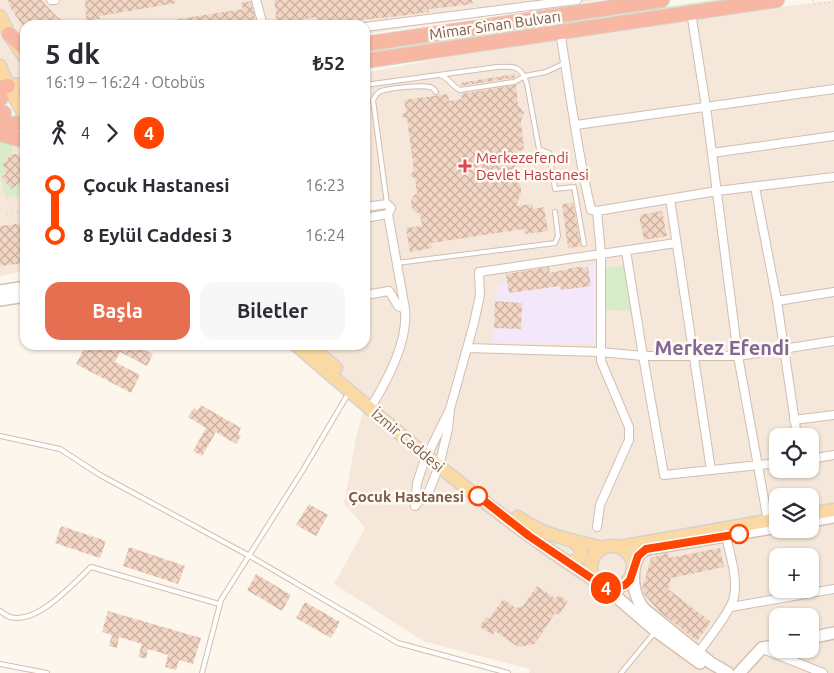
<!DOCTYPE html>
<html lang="tr">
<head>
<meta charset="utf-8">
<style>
	:root { --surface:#fff; --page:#f7f7f7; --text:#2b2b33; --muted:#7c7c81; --accent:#e76f51 }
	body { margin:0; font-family:Ubuntu,sans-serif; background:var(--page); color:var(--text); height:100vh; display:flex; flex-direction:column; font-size:19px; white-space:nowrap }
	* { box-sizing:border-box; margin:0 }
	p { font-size:16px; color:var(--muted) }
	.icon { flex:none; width:28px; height:28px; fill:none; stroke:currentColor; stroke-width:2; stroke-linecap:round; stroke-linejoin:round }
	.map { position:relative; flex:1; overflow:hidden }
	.details { position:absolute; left:20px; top:20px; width:350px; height:330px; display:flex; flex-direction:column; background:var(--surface); border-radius:15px; box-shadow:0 1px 4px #0004 }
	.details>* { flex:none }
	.badge { padding:0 10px; border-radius:16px; font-size:18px; line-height:32px }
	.buttons { position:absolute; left:769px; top:428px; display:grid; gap:10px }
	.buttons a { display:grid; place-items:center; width:50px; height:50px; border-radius:10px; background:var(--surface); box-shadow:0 1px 4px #0004; font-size:25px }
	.map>.badge { position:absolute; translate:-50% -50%; box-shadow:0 0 0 2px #fff }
	.legs { display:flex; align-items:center; gap:8px; height:55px; padding:0 25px; font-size:16px }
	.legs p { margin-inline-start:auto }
	.headline { display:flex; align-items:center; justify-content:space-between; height:85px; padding:0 25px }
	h1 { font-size:28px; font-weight:700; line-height:38px }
	.button { display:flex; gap:10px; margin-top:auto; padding:10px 25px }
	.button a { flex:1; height:58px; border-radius:15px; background:var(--accent); color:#fff; font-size:20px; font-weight:700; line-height:58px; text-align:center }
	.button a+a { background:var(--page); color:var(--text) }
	ul { padding:0 25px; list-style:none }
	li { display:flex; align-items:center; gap:18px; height:50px; font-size:19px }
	li i { display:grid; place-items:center; width:8px; height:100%; margin:0 6px; background:currentColor }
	li i::after { content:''; width:12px; height:12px; margin:-6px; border:4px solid; border-radius:50%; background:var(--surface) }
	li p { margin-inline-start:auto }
	li:first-child i { background:linear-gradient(#0000 50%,currentColor 0) }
	li:last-child i { background:linear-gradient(currentColor 50%,#0000 0) }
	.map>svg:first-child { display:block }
	.residential { fill:#f5e8da; fill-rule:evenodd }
	.education { fill:#f3e8fa }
	.green { fill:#d8ecc9 }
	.building { fill:url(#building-cross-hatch) }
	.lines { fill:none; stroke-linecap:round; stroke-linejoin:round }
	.lane-casing { stroke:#d1beb0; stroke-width:6 }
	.street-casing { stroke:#d1beb0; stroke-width:10 }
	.secondary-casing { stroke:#d6c0b0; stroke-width:14 }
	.primary-casing { stroke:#dad1cd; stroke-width:15 }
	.highway-casing { stroke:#dad1cd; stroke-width:16 }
	.path { stroke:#d9b8a5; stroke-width:1; stroke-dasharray:1 4; stroke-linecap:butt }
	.lane { stroke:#fff; stroke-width:4 }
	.street { stroke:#fff; stroke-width:8 }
	.secondary { stroke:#fff; stroke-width:11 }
	.primary { stroke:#fbd9a5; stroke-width:12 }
	.highway { stroke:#f7b7a3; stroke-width:14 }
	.line-1-casing { stroke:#fff; stroke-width:11 }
	.line-1 { stroke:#ff4500; stroke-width:8 }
	.health-dot { fill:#e0444e; stroke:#fffaf3; stroke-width:2 }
	.stop-1-dot { fill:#fff; stroke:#ff4500; stroke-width:2.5 }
	.labels { text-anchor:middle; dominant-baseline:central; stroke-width:5; stroke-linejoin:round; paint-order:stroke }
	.street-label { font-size:15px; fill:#7a5c4d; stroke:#fffaf3 }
	.health-label { font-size:15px; fill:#be3a42; stroke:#fffaf3; text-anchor:start }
	.stop-label { font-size:15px; font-weight:bold; fill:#7a5c4d; stroke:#fffaf3; text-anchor:end }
	.district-label { font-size:20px; font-weight:bold; fill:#846695; stroke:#fffaf3 }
</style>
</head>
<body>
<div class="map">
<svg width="834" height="673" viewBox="0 0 834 673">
	<defs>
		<pattern id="building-cross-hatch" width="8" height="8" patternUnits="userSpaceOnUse" patternTransform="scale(1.25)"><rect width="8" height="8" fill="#f3d5c3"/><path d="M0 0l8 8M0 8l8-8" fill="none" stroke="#cab0a1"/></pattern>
	</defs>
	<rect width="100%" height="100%" fill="#fdf6ec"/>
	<path class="residential" d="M0,0H600L365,34V25H25V83L0,87Z
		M834,0V673H529L530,669L425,642L334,584L365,528L344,503L356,438L367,397L304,345H365V73L513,44ZM778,436H810V469H778ZM778,496H810V529H778ZM778,556H810V589H778ZM778,616H810V649H778Z
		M25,129V271L0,276V133Z"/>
	<path class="education" d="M596,264L602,343H492L498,283Z"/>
	<path class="green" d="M714,0H743L365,55V51Z
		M0,139L12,143L13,154C4,156 1,165 7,173L2,177L11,188L25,179V194L5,197L0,175Z
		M627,265L635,311L604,310L601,268Z"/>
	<path class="building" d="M8,0H41L57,17L70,25H22L10,7Z
		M85,0H175L176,3L100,16V19L86,21Z
		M274,0H472L473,4L429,9V12L399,16L318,25L317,17L277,24Z
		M251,1L257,25H161L160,22L243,9L241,3Z
		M514,74L515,77L513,78L460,86V83Z
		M516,85L518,106L524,112L521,121L524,150L517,151L519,159L515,162L517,173L514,174L521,187V194L516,206L532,204L533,209L544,207L548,231L525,234L524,229L431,243L432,248L410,252L406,228L422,226L420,214L415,212L412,208L411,201L414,195L417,194L415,179L410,175L414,170L407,119L401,116L406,111L404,100L448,94L449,101L462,99L461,94Z
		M17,154L21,155L25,161V169L22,174L25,179L11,189L2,177L6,174L3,164L10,155Z
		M573,203L581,246L568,248L562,204Z
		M662,211L667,236L644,240L639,215Z
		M23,223L25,263L0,266V226Z
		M581,266L582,268L588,267L591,286L561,290L560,286L509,293L506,274L549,267L550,273Z
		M495,301L522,303L521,329L494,328Z
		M86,345H136L153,354L147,366L120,352L115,362L140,375L131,393L76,364Z
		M201,405L241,428L238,434L241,436L236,444L216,432L202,456L193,451L206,428L188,417L194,408L198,410Z
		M309,504L328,515L316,536L296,525Z
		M61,526L106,541L100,558L55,543Z
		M129,547L185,566L178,584L123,566Z
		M720,548L724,567L671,578L668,589L711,622L697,641L660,612L644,594L642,589L651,558L668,553L669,558Z
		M256,574L291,595L282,611L247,590Z
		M537,586L556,599L558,595L568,601L559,615L555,613L535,644L518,647L495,631L493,635L480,627L486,617L489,619L503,599L516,608L523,606Z
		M305,602L340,622L331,638L296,618Z
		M108,611L201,638L193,664L179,660L176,670L165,667L168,655L148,649L146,659L138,657L142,644L119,637L117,648L109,646L112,635L102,632Z"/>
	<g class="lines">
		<g class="lane-casing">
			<path id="lane" d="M440,75C449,78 452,86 460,90L514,82L525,76L546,72L565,63
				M365,85L497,67C514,66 522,66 527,84L539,149L549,153L555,189L574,187L584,244
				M387,204L373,100C375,96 377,93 381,91C390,88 420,85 430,87C434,88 433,88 436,92
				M397,263L555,243L558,236L555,212
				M0,436L60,449L100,475L248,555L398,643L508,673
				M0,611C3,613 7,616 10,617C37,625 73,584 91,567L219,604
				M0,664L47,673
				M202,673L221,600L303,470L348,394
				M621,673L655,632"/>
		</g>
		<g class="street-casing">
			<path id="street" d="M51,0H55
				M256,0L263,25
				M691,12L706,107L738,356L768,521
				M365,27L577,0
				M560,32C570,91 577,151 591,210L597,211L601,254V361L629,427V440L600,505L597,527
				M576,125L834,89
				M712,153L834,136
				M755,187L777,301L797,436
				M670,199L711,470
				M365,207L387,204L391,208L388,214L405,309L398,306L389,291L365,295
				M597,211L717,191L834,177
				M365,218L388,214
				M626,251L643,356H738L834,341
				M777,301L834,292
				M467,348L600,352L643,356L664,475L778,463
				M374,402C390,375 408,340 405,309
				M450,409L424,462L417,483L415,506L429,491L439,466L448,429L450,409L474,323L480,295L479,272L676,243
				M794,420L834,415
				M810,459L834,455
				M731,607L834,589
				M763,649L823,673
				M698,653C708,640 731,611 734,597C738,576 729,552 725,532"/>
		</g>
		<g class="secondary-casing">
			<path id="secondary" d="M0,291L25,287
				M0,300L25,296
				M810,521L834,517
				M606,588L656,631L700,663
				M810,638L834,633
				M728,673L711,663L644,609C633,596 630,572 638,557C639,554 643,551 647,549L778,527
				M739,673L762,648L778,645"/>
		</g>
		<g class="primary-casing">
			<path id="primary" d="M0,16L9,34L25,58
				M0,66L8,86L25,116
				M8,86L25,84
				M296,345C392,428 490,513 597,582
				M310,345L336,368
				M810,514L834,510
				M518,517C544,536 572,540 602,548
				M591 567a21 21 0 1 1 42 0a21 21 0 1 1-42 0Z
				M620,547L778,519
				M567,562C585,562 585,548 571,540"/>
		</g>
		<g class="highway-casing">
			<path id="highway" d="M9,34L25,49
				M365,44L662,0
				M365,61L777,0
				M0,88L8,86
				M0,99L1,98
				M0,113H4
				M0,126L25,122
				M0,134L25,141"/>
		</g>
		<path class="path" d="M813,0V4L834,2
			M20,197L24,210
			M6,199L25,196
			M7,214L25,210"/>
		<use href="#lane" class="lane"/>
		<use href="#street" class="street"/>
		<use href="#secondary" class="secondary"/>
		<use href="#primary" class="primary"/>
		<use href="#highway" class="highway"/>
	</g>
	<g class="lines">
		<g class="line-1-casing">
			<path id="line-1" d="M478,496L529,536L606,588L612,589L625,585L630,580L638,556L646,549L739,534"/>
		</g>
		<use href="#line-1" class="line-1"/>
	</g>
	<path class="health-dot" d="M462.5 158.5h5v5h5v5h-5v5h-5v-5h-5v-5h5z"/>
	<g class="stop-1-dot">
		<circle cx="478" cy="496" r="9"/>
		<circle cx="739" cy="534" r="9"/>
	</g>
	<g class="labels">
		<g class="street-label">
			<text transform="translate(495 25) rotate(-8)">Mimar Sinan Bulvarı</text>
			<text transform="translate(408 440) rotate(40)">İzmir Caddesi</text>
		</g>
		<g class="health-label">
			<text x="476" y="157">Merkezefendi<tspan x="476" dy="17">Devlet Hastanesi</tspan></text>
		</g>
		<g class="stop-label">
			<text x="464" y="496">Çocuk Hastanesi</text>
		</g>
		<g class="district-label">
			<text x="722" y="347">Merkez Efendi</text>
		</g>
	</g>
</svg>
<div class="buttons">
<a><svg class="icon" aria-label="locate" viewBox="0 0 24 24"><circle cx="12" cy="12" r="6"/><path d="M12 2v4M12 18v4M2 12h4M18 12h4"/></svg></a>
<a><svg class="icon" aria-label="layers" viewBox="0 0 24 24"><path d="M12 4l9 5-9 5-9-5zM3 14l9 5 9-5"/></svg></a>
<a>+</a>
<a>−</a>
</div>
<b class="badge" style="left:606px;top:588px;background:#ff4500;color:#fff">4</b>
<section class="details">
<div class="headline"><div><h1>5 dk</h1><p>16:19 – 16:24 · Otobüs</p></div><b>₺52</b></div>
<div class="legs"><svg class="icon" aria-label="walk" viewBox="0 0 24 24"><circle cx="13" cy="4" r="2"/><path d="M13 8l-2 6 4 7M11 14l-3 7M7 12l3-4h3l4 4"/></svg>4<svg class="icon" aria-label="forward" viewBox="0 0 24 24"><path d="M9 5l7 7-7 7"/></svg><b class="badge" style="background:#ff4500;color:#fff">4</b></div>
<ul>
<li><i style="color:#ff4500"></i><b>Çocuk Hastanesi</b><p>16:23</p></li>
<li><i style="color:#ff4500"></i><b>8 Eylül Caddesi 3</b><p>16:24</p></li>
</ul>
<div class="button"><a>Başla</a><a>Biletler</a></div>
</section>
</div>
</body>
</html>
